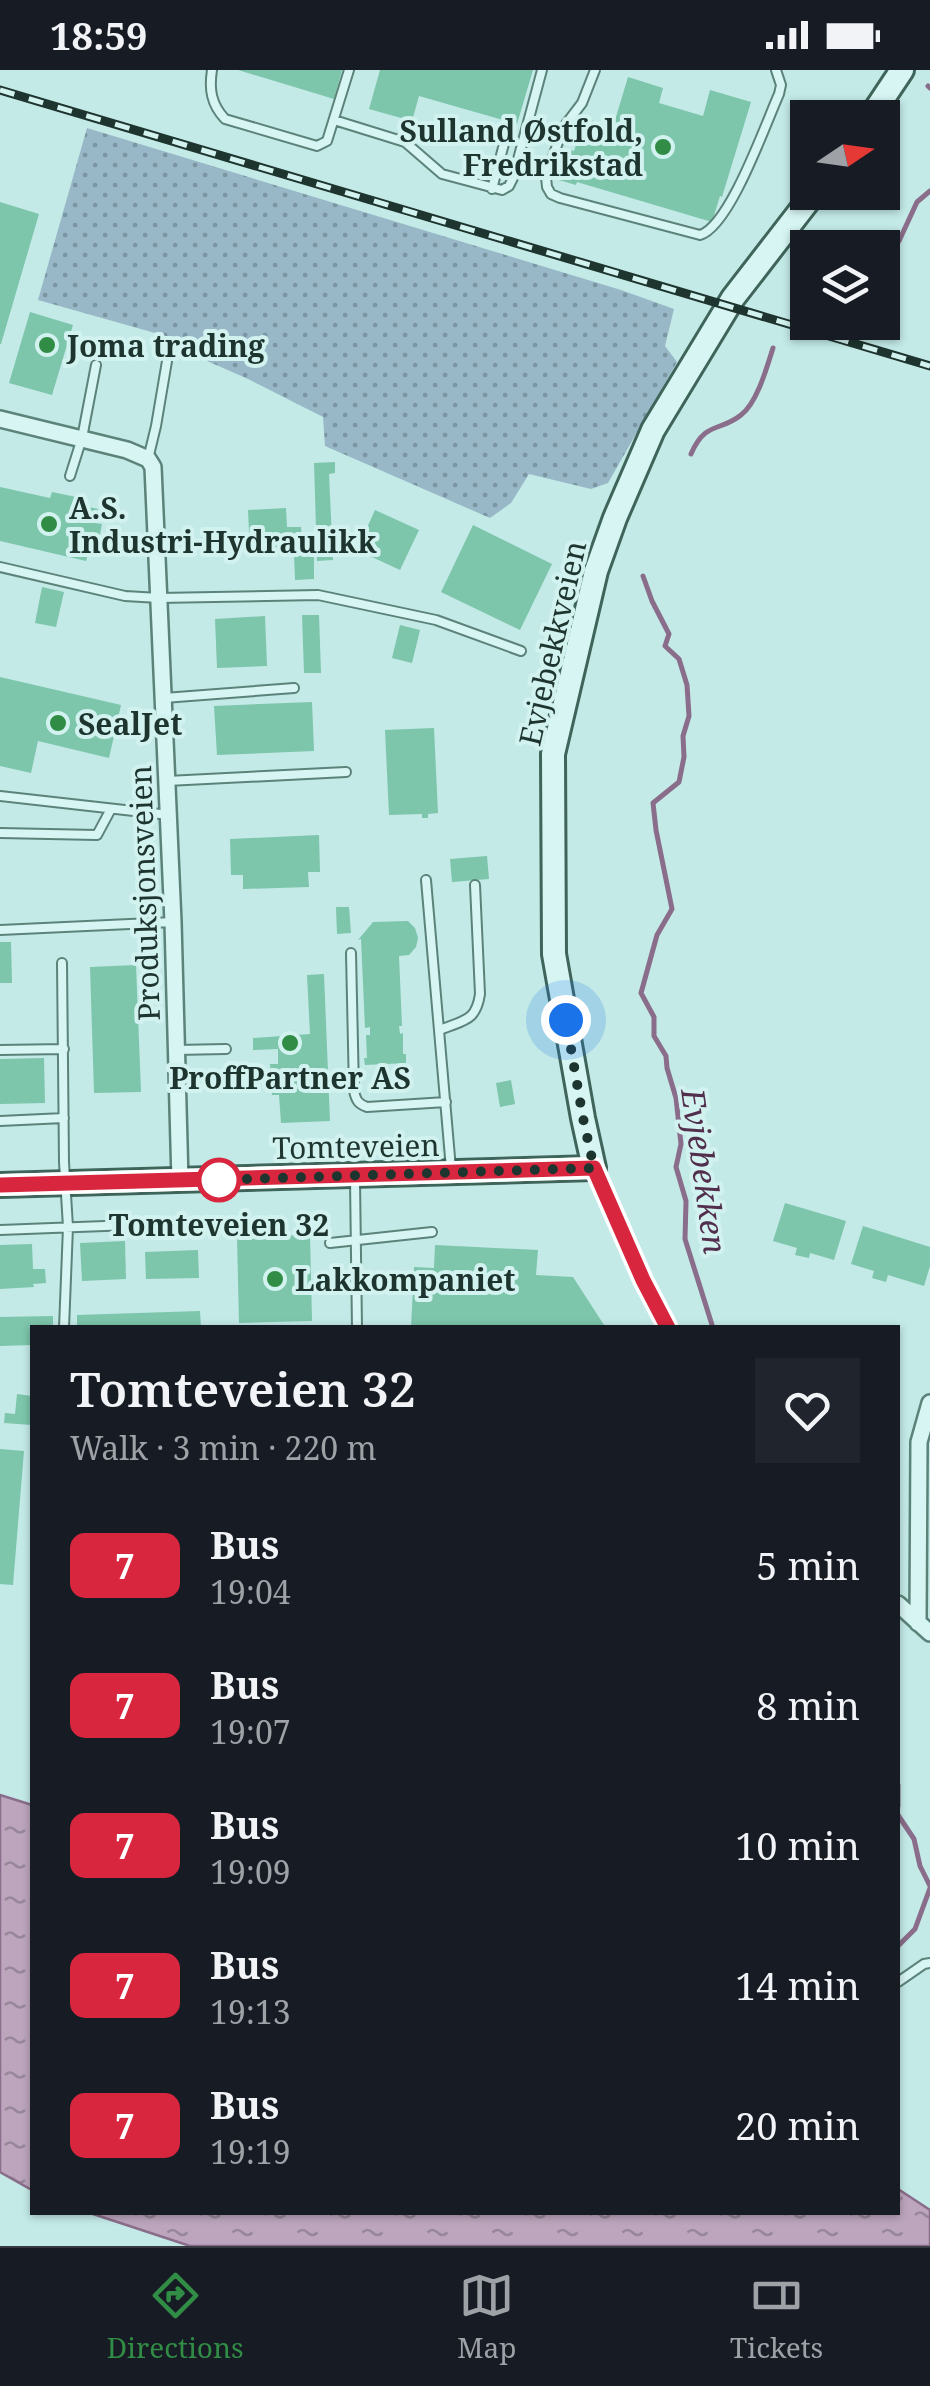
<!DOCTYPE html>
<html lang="en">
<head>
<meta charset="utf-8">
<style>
	:root { --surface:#171b24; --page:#20242c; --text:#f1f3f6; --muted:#9ea1a6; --line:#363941; --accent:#318c46 }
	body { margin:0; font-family:"Noto Serif",serif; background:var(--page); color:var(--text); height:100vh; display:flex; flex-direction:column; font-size:38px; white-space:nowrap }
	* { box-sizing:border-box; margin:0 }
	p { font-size:32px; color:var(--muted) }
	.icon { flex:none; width:55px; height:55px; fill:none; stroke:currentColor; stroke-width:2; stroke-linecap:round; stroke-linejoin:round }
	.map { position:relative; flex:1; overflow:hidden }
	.details { position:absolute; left:30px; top:1255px; width:870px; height:890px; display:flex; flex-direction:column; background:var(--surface); border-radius:0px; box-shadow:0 2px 8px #0004 }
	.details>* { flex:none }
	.badge { padding:0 20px; border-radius:15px; font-size:35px; line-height:65px }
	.needle { width:65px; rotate:77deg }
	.fabs { position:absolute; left:790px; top:30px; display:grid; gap:20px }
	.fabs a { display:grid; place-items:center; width:110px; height:110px; border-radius:0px; background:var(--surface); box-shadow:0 2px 8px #0004; font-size:50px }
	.you { position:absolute; width:50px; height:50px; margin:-25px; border:8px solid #fff; border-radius:50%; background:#1a73e8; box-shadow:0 0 0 15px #1a73e833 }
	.map>.badge { position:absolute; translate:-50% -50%; box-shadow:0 0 0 5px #fff }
	.round { display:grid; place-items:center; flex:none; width:105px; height:105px; border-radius:0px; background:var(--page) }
	.summary { display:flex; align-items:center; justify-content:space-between; height:170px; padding:0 40px }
	h1 { font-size:48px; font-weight:600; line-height:75px }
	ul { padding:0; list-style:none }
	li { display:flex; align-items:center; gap:30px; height:140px; padding:0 40px }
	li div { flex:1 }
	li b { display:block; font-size:38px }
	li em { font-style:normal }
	li .badge { min-width:110px; font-weight:700; text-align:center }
	.status { display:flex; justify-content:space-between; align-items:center; height:70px; padding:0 50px; background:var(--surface); direction:ltr }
	.status svg { height:28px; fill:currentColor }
	.menu { display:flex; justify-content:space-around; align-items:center; height:140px; border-top:2px solid var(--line); background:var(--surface); font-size:28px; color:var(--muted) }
	.menu a { display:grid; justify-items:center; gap:5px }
	.menu .selected { color:var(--accent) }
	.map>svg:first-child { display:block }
	.grass { fill:url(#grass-dots) }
	.water { fill:url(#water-ripples); stroke:#8a6d8a; stroke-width:2.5 }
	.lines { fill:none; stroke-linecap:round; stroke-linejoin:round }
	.stream { stroke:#8a6d8a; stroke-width:5 }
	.building { fill:#7dc5ab }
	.lane-casing { stroke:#5c8379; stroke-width:12 }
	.street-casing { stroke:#5c8379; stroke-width:20 }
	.secondary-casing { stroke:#3f645a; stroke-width:28 }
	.lane { stroke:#d6f5f3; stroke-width:8 }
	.street { stroke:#d6f5f3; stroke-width:15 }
	.secondary { stroke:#d6f5f3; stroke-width:22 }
	.rail-casing { stroke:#1e342e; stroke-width:9 }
	.rail { stroke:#d2f2f0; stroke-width:5; stroke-dasharray:15; stroke-linecap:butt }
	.line-casing { stroke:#fff; stroke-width:22 }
	.line { stroke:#d7263d; stroke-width:15 }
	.walk { stroke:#1e342e; stroke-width:10; stroke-dasharray:0 18 }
	.poi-dot { fill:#318c46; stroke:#d2f2f0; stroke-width:4 }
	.stop-dot { fill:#fff; stroke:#d7263d; stroke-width:5 }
	.labels { text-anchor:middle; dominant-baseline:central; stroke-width:8; stroke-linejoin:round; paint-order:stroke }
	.poi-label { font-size:30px; font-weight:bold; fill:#1e342e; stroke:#d2f2f0; text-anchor:start }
	.street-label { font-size:30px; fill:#1e342e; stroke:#d2f2f0 }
	.stop-label { font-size:30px; font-weight:bold; fill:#1e342e; stroke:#d2f2f0 }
	.water-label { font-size:32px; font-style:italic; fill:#522f4c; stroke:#d2f2f0 }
</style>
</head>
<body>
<div class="status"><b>18:59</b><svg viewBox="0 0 49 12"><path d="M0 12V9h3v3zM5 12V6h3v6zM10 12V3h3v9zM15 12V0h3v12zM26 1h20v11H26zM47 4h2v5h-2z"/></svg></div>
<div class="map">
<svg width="930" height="2176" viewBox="0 0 930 2176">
	<defs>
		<pattern id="grass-dots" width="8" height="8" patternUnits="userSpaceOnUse" patternTransform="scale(2.5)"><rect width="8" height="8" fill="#98b7c7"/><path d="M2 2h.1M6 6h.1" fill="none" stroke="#7b96a2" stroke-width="1.8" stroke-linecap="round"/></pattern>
		<pattern id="water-ripples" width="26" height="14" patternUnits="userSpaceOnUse" patternTransform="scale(2.5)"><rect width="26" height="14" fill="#bca5bd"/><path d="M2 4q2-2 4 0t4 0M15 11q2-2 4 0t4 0" fill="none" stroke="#98879a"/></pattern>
	</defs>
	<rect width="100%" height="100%" fill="#c3eae7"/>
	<path class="grass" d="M87,58L621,220L674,239L665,276L677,292L608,413L591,419L529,404L511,433L490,448L325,376L323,347L248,309L189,283L187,272L38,230Z"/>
	<path class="water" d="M0,1725L32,1735V2120L0,2102Z
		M898,2119L930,2140V2176H190L90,2143L898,2142Z"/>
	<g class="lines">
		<path class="stream" d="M928,16L930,18
			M882,193L899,171L917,132L930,121
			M691,384C705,351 720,362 741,345C757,333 767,297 773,278
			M643,506L652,531L669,564L665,576L679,589L687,615L689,646L683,666L684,687L679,712L653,733L656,760L672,839L657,865L641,923L654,947V966L666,986L667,998L676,1028L681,1074L676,1097L686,1131L685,1169L713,1258
			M898,1715V1736
			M898,1745L914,1769L920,1796L930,1816
			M898,1876L915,1859L930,1818"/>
	</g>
	<path class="building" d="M238,0H342L334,29Z
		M380,0H533L517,54L419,26L412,51L369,39Z
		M628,7L663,18L659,33L703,46L710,20L751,32L722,127L720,126L712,152L577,112L576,115L552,108L562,78L574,81L584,48L613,57Z
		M0,132L39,144L1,274H0Z
		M30,242L73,255L52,325L9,313Z
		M335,392V403L329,404L333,490L317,491L314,393Z
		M0,417L50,428L52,422L76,427L75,434L98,439L95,453L102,454L97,479L90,477L86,491L0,471Z
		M286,438L287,457H301L302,471L287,472V483L250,484L248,440Z
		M375,440L419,460L400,500L357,480Z
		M473,455L552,494L520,560L441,522Z
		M294,483H314V509L295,510Z
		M42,517L64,522L56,557L35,553Z
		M302,545H319L321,603H304Z
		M265,546L267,596L217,598L215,549Z
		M400,555L420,560L412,593L392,588Z
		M0,607L121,635L109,688L38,671L31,703L0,696Z
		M312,632L314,681L217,685L214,636Z
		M434,658L438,743L428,744V748H422V744L389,745L385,660Z
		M319,765L320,802H308L309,817L243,819V805H231L230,769Z
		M487,786L489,809L452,812L450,789Z
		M336,837H349L351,863L337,864Z
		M408,851L415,858L418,868L416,877L409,885L399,886L402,956H399L400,964L403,963V984H406V993L365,995L364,988H367L366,965H370V957L365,958L361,869L358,870L373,852Z
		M0,872H11L12,913H0Z
		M136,895L141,1022L94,1023L90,897Z
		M324,904L330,1051L281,1053L279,1025H272L270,994H278V979L253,980V968L310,964L307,905Z
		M44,988L45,1033L0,1034V989Z
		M511,1010L515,1034L500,1037L496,1013Z
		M785,1133L846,1151L834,1190L810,1183L809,1188L795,1185L797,1178L773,1171Z
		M863,1156L930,1177V1196L924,1216L888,1205L886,1212L872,1208L874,1201L851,1194Z
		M310,1165L312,1251L239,1253L237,1167Z
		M125,1171L126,1209L82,1211L80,1173Z
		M32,1174L33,1199H45L46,1213L33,1214L34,1217L0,1219V1175Z
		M435,1175L538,1180L536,1205L573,1207L606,1258H411L414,1197L434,1198Z
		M198,1180L199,1208L146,1209L145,1182Z
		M200,1241L201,1258H77V1245Z
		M53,1246V1258H32V1275L0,1276V1247Z
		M17,1324L32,1326V1355L4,1353L5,1343L15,1344Z
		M0,1379L24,1381L13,1515L0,1514Z"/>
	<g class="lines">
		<g class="lane-casing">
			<path id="lane" d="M212,0C209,19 211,34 225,49L317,76L327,71L349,0
				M595,0L582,33L563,58L546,107L547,117L551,124L560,128L700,165C730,156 765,55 779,24L781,15L776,0
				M334,50L405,72L442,104L502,120L509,116L513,108L542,0
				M492,119L509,55
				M148,389L156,356L167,291
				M70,406L82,368L96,295
				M0,497L125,526L159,528L318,525L436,550L521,581
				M164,628L294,618
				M167,711L346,702
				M0,726L169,745
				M0,763L97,765L111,739
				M426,810L451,1099
				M0,860L173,852
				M351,883L354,1021C356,1030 358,1034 367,1037L446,1032
				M62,893L64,1092L68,1157L64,1258
				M440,960C463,950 476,952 480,924L475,815
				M0,980L64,979
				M176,980L226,979
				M0,1051L64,1048
				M355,1110L357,1258
				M0,1160L183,1153
				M330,1173L432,1162
				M898,1912L924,1894L930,1893"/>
		</g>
		<g class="street-casing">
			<path id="street" d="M0,349L127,380L148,389L153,397L173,852L180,1111
				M594,1098L643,1210L668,1258
				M898,1534L930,1563
				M918,1553L919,1372L930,1333"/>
		</g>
		<g class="secondary-casing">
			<path id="secondary" d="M870,48L902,0
				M0,1115L594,1098L583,1048L554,884L553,684L596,501L615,448L653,360L733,228L815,122"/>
		</g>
		<use href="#lane" class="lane"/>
		<use href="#street" class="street"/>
		<use href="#secondary" class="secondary"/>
		<g class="rail-casing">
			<path id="rail" d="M0,20L930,296"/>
		</g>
		<use href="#rail" class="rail"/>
	</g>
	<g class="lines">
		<g class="line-casing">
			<path id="line" d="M0,1115L594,1098L643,1210L668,1258"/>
		</g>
		<use href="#line" class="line"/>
		<path class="walk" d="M219,1110H215L594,1098L583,1048L566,950"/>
	</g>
	<g class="poi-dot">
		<circle cx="663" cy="77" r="10"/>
		<circle cx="47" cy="275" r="10"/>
		<circle cx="49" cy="454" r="10"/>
		<circle cx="58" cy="653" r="10"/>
		<circle cx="290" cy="973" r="10"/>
		<circle cx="275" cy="1209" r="10"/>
	</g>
	<circle class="stop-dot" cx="219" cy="1110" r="20"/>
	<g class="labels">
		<g class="poi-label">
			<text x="643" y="60" text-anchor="end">Sulland Østfold,<tspan x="643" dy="34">Fredrikstad</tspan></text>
			<text x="67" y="275">Joma trading</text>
			<text x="69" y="437">A.S.<tspan x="69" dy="34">Industri-Hydraulikk</tspan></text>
			<text x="78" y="653">SealJet</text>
			<text x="290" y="1007" text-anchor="middle">ProffPartner AS</text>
			<text x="295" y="1209">Lakkompaniet</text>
		</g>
		<g class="street-label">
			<text transform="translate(552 573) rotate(-77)">Evjebekkveien</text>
			<text transform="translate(144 823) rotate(-92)">Produksjonsveien</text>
			<text transform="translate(356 1076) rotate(-1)">Tomteveien</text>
		</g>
		<g class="stop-label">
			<text x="219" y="1154">Tomteveien 32</text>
		</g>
		<g class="water-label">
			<text transform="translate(705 1101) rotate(82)">Evjebekken</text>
		</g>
	</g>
</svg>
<div class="fabs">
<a><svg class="needle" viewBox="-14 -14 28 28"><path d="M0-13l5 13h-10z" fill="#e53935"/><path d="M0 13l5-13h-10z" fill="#9ea1a6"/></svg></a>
<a><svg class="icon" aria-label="layers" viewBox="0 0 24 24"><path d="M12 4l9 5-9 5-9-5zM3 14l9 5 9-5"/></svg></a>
</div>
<div class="you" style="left:566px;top:950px"></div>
<section class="details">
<div class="summary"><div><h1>Tomteveien 32</h1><p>Walk · 3 min · 220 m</p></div><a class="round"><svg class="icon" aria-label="heart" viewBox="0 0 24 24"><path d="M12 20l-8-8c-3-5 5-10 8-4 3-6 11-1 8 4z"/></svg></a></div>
<ul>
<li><span class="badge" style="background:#d7263d;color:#fff">7</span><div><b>Bus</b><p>19:04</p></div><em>5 min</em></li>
<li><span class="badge" style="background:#d7263d;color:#fff">7</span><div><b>Bus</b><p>19:07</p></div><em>8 min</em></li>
<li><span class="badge" style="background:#d7263d;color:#fff">7</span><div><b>Bus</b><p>19:09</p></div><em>10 min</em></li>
<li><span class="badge" style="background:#d7263d;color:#fff">7</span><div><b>Bus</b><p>19:13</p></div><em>14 min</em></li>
<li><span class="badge" style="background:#d7263d;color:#fff">7</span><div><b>Bus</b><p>19:19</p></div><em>20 min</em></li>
</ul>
</section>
</div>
<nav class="menu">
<a class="selected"><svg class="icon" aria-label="directions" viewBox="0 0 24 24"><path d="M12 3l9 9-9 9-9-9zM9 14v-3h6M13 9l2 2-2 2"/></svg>Directions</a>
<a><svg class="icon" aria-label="map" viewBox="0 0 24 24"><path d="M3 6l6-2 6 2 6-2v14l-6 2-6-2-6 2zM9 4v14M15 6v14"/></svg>Map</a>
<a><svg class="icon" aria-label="tickets" viewBox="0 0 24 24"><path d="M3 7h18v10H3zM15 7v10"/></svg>Tickets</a>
</nav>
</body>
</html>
